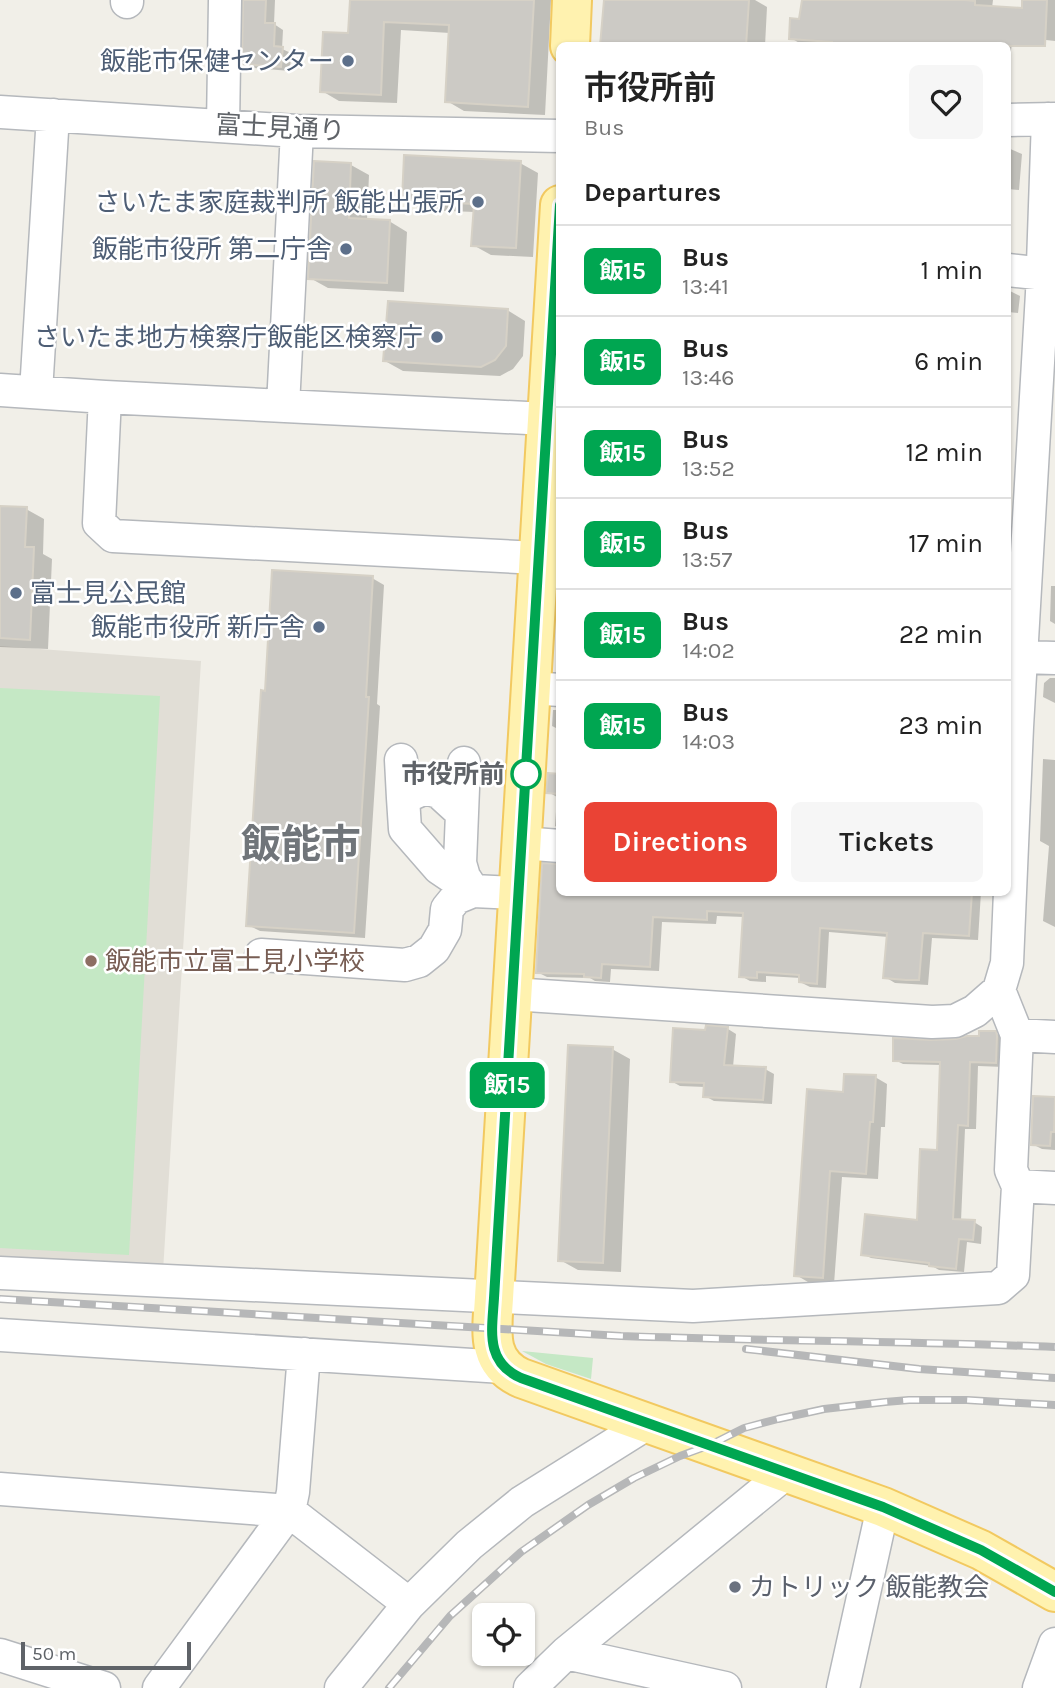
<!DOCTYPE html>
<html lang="en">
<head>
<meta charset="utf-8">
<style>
	:root { --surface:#fff; --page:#f6f6f6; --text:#222; --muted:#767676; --line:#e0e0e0; --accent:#ea4335 }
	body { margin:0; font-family:Karla,"Noto Sans JP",sans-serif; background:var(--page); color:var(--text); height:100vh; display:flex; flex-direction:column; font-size:26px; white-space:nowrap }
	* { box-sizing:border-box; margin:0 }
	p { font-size:23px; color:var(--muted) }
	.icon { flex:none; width:38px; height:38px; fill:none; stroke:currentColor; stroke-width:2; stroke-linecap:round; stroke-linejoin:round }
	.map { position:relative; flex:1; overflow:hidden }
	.sheet { position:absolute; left:556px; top:42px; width:455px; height:854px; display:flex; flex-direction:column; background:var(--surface); border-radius:10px; box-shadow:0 2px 5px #0004 }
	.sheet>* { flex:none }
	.badge { padding:0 14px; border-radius:10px; font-size:24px; line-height:46px }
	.controls { position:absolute; left:472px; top:1603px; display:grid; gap:14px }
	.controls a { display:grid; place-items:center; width:63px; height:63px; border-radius:10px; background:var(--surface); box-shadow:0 2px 5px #0004; font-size:35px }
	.scale { position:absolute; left:21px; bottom:18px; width:170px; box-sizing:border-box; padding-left:7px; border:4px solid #5f6368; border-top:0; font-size:19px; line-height:24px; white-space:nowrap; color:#5f6368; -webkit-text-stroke:5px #fff; paint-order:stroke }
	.map>.badge { position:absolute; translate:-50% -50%; box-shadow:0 0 0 4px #fff }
	h2 { padding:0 28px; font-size:26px; line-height:63px }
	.round { display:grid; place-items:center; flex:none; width:74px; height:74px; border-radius:10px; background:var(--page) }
	.headline { display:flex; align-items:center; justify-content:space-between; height:119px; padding:0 28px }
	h1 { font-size:33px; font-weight:600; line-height:52px }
	.action { display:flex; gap:14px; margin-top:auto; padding:14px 28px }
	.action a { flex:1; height:80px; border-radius:10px; background:var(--accent); color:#fff; font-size:28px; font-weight:600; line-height:80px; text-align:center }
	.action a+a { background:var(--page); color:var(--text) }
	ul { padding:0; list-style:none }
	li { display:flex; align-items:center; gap:21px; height:91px; padding:0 28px; border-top:2px solid var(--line) }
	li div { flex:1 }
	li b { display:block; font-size:26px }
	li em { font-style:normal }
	li .badge { min-width:77px; font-weight:700; text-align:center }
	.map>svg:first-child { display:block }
	.education { fill:#e1ded6 }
	.green { fill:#c5e8c5 }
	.shadow { fill:#0003 }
	.building { fill:#cccac5; stroke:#d6d1c6; stroke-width:2 }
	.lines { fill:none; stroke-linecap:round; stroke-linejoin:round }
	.minor-casing { stroke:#b5b8bc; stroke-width:35 }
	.major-casing { stroke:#f2c960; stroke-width:42 }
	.minor { stroke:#fff; stroke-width:32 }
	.major { stroke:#fff2af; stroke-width:38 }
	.rail-casing { stroke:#b6b7b8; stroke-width:8 }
	.rail { stroke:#fff; stroke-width:5; stroke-dasharray:16; stroke-linecap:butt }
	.line-casing { stroke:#fff; stroke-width:16 }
	.line { stroke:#00a651; stroke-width:10 }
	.service-dot { fill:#5c6f8a; stroke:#fff; stroke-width:2.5 }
	.stop-dot { fill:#fff; stroke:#00a651; stroke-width:3.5 }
	.education-dot { fill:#8d6e63; stroke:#fff; stroke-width:2.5 }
	.worship-dot { fill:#6b7280; stroke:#fff; stroke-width:2.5 }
	.labels { text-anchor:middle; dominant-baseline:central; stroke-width:5; stroke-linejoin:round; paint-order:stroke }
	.service-label { font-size:26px; fill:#4e5e75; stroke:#fff; text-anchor:end }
	.street-label { font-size:26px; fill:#5f6368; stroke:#fff }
	.stop-label { font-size:26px; font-weight:bold; fill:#5f6368; stroke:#fff; text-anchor:end }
	.education-label { font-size:26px; fill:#785e54; stroke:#fff; text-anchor:start }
	.worship-label { font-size:26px; fill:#5b616d; stroke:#fff; text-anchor:start }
	.town-label { font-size:40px; font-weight:bold; fill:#70757a; stroke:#fff }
</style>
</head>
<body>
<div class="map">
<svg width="1055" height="1688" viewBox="0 0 1055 1688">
	<rect width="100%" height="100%" fill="#f1efe8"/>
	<path class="education" d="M0,646L201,661L163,1271L0,1262Z"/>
	<path class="green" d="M0,688L160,696L129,1255L0,1248Z
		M522,1351L593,1358L591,1379L546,1364Z"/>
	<path class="shadow" d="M245,0H275L274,24L283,30L282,49L291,53L290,71L253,68L244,63Z
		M352,0H551L545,115L464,111L447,101L450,33L401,30L397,103L339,101L322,91L350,35Z
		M605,0H755L767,7L765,46H602Z
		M804,0H993L992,8L1023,9L1024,0H1055V41L1046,40L1045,45L1012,44L1008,69V46H826L801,44L791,38L801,20Z
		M1008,148L1022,154L1019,190L1008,189Z
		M520,163L538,173L533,257L491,255L473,245L475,212L422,210L404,199Z
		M351,165L369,175L367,220L389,221L407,232L404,292L328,288L310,278Z
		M1008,290L1020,296L1018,313L1008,312Z
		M507,310L525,321L523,356L513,369L500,376L403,371L385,361Z
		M0,508L26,509L44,519L43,554L52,559L48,649L0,647Z
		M1008,543L1011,545L1008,623Z
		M1055,576V624L1050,621L1051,586H1055Z
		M372,578L384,585L377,704L380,706L365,938L260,931L248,925L267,692Z
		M560,597V673L556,670Z
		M1050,678H1055V703L1043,697L1044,683Z
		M553,710H560V730L552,726Z
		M560,755V829L555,826L557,797L548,792L558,776Z
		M1043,759L1055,760V927L1043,921L1049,846L1040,841Z
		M560,866V892H981L978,940L932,938L928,985L895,983L885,977L888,937L829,932L826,988L810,987L800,982L801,978L766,976V982L750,981L741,976L744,917L717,916L716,924L662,922L659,971L611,969L610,982L595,981L590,978L547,977L537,972Z
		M728,1029L736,1034L733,1067L765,1069L774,1074L772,1104L714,1101L705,1096V1087L680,1086L671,1081L707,1032Z
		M995,1033L1004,1038V1067L978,1066L976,1129H965L961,1221L974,1222L982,1227L981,1244L967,1242L964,1272L939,1270L932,1266L871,1258L863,1254L919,1222L938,1151L941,1065L903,1064L895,1060L931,1042L980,1038Z
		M612,1049L630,1059L621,1272L578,1270L560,1260Z
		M875,1077L887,1084L885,1127H881L878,1179L842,1177L834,1284L808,1282L796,1275L844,1093Z
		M1034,1098L1055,1099V1150L1042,1149L1032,1144Z"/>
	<path class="building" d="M243,0H266L265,23H275L274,46L283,47L281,67L242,64Z
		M350,0H534L528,107L445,102L449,25L384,22L381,95L320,92L323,32L348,33Z
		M604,0H749L746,46H600Z
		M802,0H965L975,1V5L1022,8V0H1047L1045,46H832V42L789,39L790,18L799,19Z
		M404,155L521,161L516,248L471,246L474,204L402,200Z
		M314,161L351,163L349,218L390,220L387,283L308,279Z
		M388,301L508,309L506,346L495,360L481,367L383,361Z
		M0,506L27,507L25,547H34L30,640L0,638Z
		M272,570L373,576L366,697H369L354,933L246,926L261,690L265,691Z
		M548,773L560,774V794L546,793Z
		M542,863L560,864V892H972L969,936L923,933L919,980H906L883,978L887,933L820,928L817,984L799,982V975L757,972V978L739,977L743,913L707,911V920L653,917L650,967L602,964L601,978L584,977V974L536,973Z
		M706,1025L728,1027L724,1065L766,1067L763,1100L703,1097L704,1083L670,1082L673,1028L705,1030Z
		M979,1031H996L997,1036L996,1063L970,1062L968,1126L958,1125L953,1219L975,1220L973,1240L959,1239L956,1269L929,1266V1263L861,1255L865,1214L917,1220L920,1149L937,1150L940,1062L893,1061V1038L931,1040L956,1039L967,1036H979Z
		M568,1045L613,1047L603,1263L558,1261Z
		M844,1074L876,1075L873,1122H870L866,1174L830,1171L823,1278L794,1276L807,1089L843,1092Z
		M1033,1096L1055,1097L1054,1132H1051L1050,1146L1031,1145Z"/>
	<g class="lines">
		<g class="minor-casing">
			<path id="minor" d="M127,2V0
				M0,112L297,131L560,136
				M1008,120L1055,119
				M223,126L225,0
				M1008,270L1055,275
				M0,390L105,397L547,419
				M36,392L53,115
				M105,397L99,523L113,536L538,558
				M283,406L297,131
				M1021,657L1055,658
				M531,688L560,690
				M401,760L403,798
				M425,788L439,792L462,813L460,863L464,877L473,891L439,868L405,829L403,798Z
				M462,813L464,763
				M521,843L560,846
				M261,955L405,965L419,961L434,949L445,930L447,909L456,898L473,891L518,893
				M999,990L1017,1035L1011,1170L1018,1186
				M512,994L932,1022L955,1021L975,1011L999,990L1007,963L1017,727L1042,293L1048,119
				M1017,1035L1055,1037
				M0,1273L693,1306L998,1288L1013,1275L1018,1186L1055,1188
				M0,1335L503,1367
				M0,1489L289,1511L409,1604
				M566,1653L725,1688
				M0,1655L104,1688
				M159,1688L289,1511L293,1492L304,1354
				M341,1688L409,1604L469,1545L522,1502L648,1423
				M530,1688L566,1653L787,1472
				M843,1688L883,1507
				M1039,1688L1055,1644"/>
		</g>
		<g class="major-casing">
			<path id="major" d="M570,46L572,0
				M560,205L494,1298C492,1331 486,1362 521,1378L883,1507L981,1550L1055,1592"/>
		</g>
		<use href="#minor" class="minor"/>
		<use href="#major" class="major"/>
		<g class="rail-casing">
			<path id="rail" d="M0,1299L621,1336C766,1341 910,1341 1055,1347
				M746,1349L919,1369L1055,1378
				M389,1688L450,1616L521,1552L588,1505L634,1478L680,1456L710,1445L744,1428L778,1419L824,1409L885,1402L909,1400H967L1055,1405"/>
		</g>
		<use href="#rail" class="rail"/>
	</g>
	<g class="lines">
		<g class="line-casing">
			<path id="line" d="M560,205L494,1298C492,1331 485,1362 521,1378L883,1507L981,1550L1055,1592"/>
		</g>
		<use href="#line" class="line"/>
	</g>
	<g class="service-dot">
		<circle cx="348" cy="61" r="7"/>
		<circle cx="478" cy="202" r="7"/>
		<circle cx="346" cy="249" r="7"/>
		<circle cx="437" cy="337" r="7"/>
		<circle cx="16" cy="593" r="7"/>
		<circle cx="319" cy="627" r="7"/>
	</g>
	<circle class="stop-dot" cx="526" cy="774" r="14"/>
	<circle class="education-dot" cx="91" cy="961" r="7"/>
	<circle class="worship-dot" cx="735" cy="1587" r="7"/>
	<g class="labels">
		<g class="service-label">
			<text x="334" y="61">飯能市保健センター</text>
			<text x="464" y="202">さいたま家庭裁判所 飯能出張所</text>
			<text x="332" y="249">飯能市役所 第二庁舎</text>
			<text x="423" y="337">さいたま地方検察庁飯能区検察庁</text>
			<text x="30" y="593" text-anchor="start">富士見公民館</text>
			<text x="305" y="627">飯能市役所 新庁舎</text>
		</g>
		<g class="street-label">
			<text transform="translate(280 128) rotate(3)">富士見通り</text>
		</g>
		<g class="stop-label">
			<text x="505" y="774">市役所前</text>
		</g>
		<g class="education-label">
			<text x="105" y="961">飯能市立富士見小学校</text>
		</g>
		<g class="worship-label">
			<text x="749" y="1587">カトリック 飯能教会</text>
		</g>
		<g class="town-label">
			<text x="301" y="844">飯能市</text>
		</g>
	</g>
</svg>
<div class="controls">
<a><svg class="icon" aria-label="locate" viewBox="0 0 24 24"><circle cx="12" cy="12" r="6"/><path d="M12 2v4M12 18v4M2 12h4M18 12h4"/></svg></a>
</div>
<div class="scale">50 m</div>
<b class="badge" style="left:507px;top:1085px;background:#00a651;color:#fff">飯15</b>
<section class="sheet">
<div class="headline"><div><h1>市役所前</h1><p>Bus</p></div><a class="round"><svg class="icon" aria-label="heart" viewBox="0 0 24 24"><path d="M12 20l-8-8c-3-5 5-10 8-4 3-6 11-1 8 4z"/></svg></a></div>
<h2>Departures</h2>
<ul>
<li><span class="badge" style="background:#00a651;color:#fff">飯15</span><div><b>Bus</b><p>13:41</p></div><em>1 min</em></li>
<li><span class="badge" style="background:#00a651;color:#fff">飯15</span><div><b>Bus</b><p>13:46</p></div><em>6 min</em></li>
<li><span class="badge" style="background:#00a651;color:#fff">飯15</span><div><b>Bus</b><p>13:52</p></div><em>12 min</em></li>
<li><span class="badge" style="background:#00a651;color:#fff">飯15</span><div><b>Bus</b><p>13:57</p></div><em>17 min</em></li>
<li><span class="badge" style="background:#00a651;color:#fff">飯15</span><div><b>Bus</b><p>14:02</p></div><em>22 min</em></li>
<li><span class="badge" style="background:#00a651;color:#fff">飯15</span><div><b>Bus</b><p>14:03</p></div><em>23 min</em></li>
</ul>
<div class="action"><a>Directions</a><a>Tickets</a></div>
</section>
</div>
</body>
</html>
